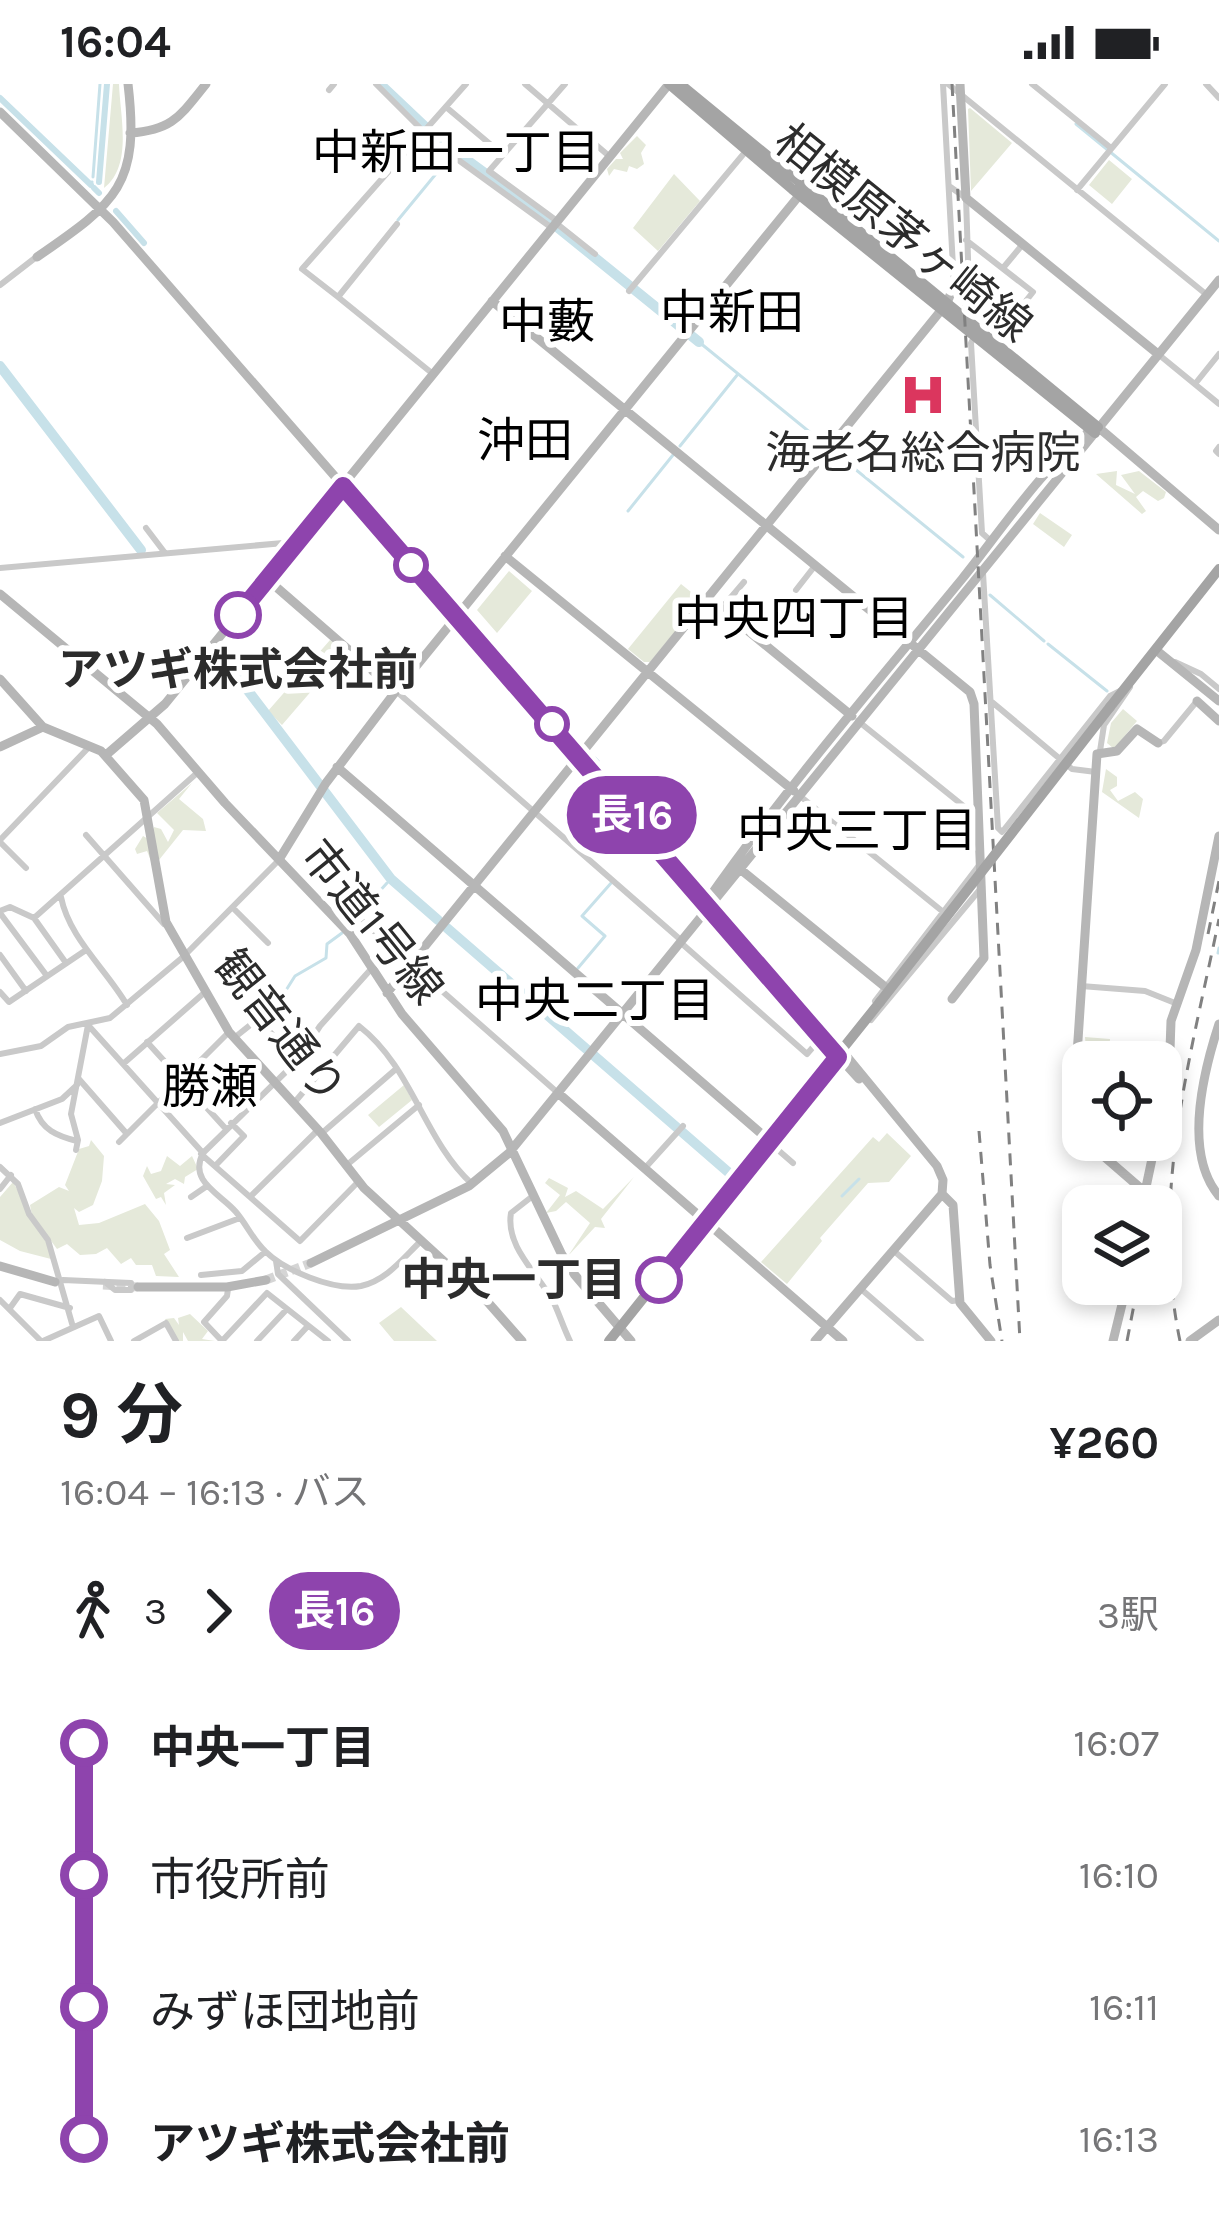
<!DOCTYPE html>
<html lang="ja">
<head>
<meta charset="utf-8">
<style>
	:root { --surface:#fff; --page:#f2f2f2; --text:#202124; --muted:#757577 }
	body { margin:0; font-family:Karla,"Noto Sans JP",sans-serif; background:var(--page); color:var(--text); height:100vh; display:flex; flex-direction:column; font-size:45px; white-space:nowrap }
	* { box-sizing:border-box; margin:0 }
	p { font-size:39px; color:var(--muted) }
	.icon { flex:none; width:66px; height:66px; fill:none; stroke:currentColor; stroke-width:2; stroke-linecap:round; stroke-linejoin:round }
	.map { position:relative; height:1257px; overflow:hidden }
	.sheet { display:flex; flex-direction:column; background:var(--surface); flex:1 }
	.sheet>* { flex:none }
	.badge { padding:0 24px; border-radius:39px; font-size:42px; line-height:78px }
	.buttons { position:absolute; left:1062px; top:957px; display:grid; gap:24px }
	.buttons a { display:grid; place-items:center; width:120px; height:120px; border-radius:24px; background:var(--surface); box-shadow:0 6px 18px #0003; font-size:60px }
	.map>.badge { position:absolute; translate:-50% -50%; box-shadow:0 0 0 6px #fff }
	.legs { display:flex; align-items:center; gap:18px; height:132px; padding:0 60px; font-size:39px }
	.legs p { margin-inline-start:auto }
	.head { display:flex; align-items:center; justify-content:space-between; height:204px; padding:0 60px }
	h1 { font-size:66px; font-weight:700; line-height:90px }
	ul { padding:0 60px; list-style:none }
	li { display:flex; align-items:center; gap:42px; height:132px; font-size:45px }
	li i { display:grid; place-items:center; width:18px; height:100%; margin:0 15px; background:currentColor }
	li i::after { content:''; width:30px; height:30px; margin:-15px; border:9px solid; border-radius:50%; background:var(--surface) }
	li p { margin-inline-start:auto }
	li:first-child i { background:linear-gradient(#0000 50%,currentColor 0) }
	li:last-child i { background:linear-gradient(currentColor 50%,#0000 0) }
	.status { display:flex; justify-content:space-between; align-items:center; height:84px; padding:0 60px; background:var(--surface); direction:ltr }
	.status svg { height:33px; fill:currentColor }
	.map>svg:first-child { display:block }
	.green { fill:#e5e9da }
	.lines { fill:none; stroke-linecap:round; stroke-linejoin:round }
	.stream { stroke:#c7e1e9; stroke-width:3 }
	.canal { stroke:#c7e1e9; stroke-width:6 }
	.river { stroke:#c7e1e9; stroke-width:10 }
	.secondary-tunnel { stroke:#d5d5d5; stroke-width:9; stroke-dasharray:9 4.5; stroke-linecap:butt }
	.street { stroke:#c9c9c9; stroke-width:6 }
	.secondary { stroke:#b6b6b6; stroke-width:9 }
	.primary { stroke:#a4a4a4; stroke-width:10 }
	.rail { stroke:#818181; stroke-width:3; stroke-dasharray:12 9; stroke-linecap:butt }
	.primary-bridge { stroke:#a4a4a4; stroke-width:10 }
	.line-1-casing { stroke:#fff; stroke-width:27 }
	.line-1 { stroke:#8e44ad; stroke-width:18 }
	.stop-1-dot { fill:#fff; stroke:#8e44ad; stroke-width:6 }
	.labels { text-anchor:middle; dominant-baseline:central; stroke-width:12; stroke-linejoin:round; paint-order:stroke }
	.street-label { font-size:45px; fill:#2c2c2c; stroke:#fff }
	.poi-label { font-size:45px; fill:#2c2c2c; stroke:#fff }
	.stop-label { font-size:45px; font-weight:bold; fill:#2c2c2c; stroke:#fff }
	.neighbourhood-label { font-size:48px; fill:#000; stroke:#fff }
</style>
</head>
<body>
<div class="status"><b>16:04</b><svg viewBox="0 0 49 12"><path d="M0 12V9h3v3zM5 12V6h3v6zM10 12V3h3v9zM15 12V0h3v12zM26 1h20v11H26zM47 4h2v5h-2z"/></svg></div>
<div class="map">
<svg width="1219" height="1257" viewBox="0 0 1219 1257">
	<rect width="100%" height="100%" fill="#fff"/>
	<path class="green" d="M113,0H119C120,32 133,82 104,104Z
		M970,24L1012,59L971,107L968,25Z
		M637,52L646,61L641,69L644,80L637,85L629,82L627,88L614,85L609,92L607,85L616,75H623L620,69Z
		M1109,76L1132,95L1112,120L1089,101Z
		M674,90L700,117L658,167L633,144Z
		M1117,387L1116,401L1135,410L1121,391L1139,387L1166,408L1164,414L1158,417L1143,407L1136,413L1146,427L1142,430L1096,390Z
		M1040,429L1072,451L1064,463L1033,440Z
		M509,487L532,507L497,549L477,526Z
		M681,500L701,516L650,578H644L628,565Z
		M330,556L345,568L282,641L268,627Z
		M1123,625L1137,637L1114,665L1107,659L1111,639Z
		M1106,685L1117,693V702L1110,706L1118,717L1135,708L1143,715L1139,734L1102,708Z
		M192,699L179,715L203,735L206,747L183,746L159,776L151,777L147,767L137,770L135,765L143,752L150,756L154,743L161,745L168,758L174,746L157,729Z
		M1085,953L1110,955L1108,978H1087Z
		M404,1001L412,1016L379,1043L368,1031Z
		M887,1049L911,1072L889,1098L868,1099L820,1154L822,1157L787,1200L761,1178L873,1053L879,1058Z
		M91,1056L104,1072L102,1097L93,1121L79,1128L74,1124L79,1141L99,1139L145,1120L159,1137L170,1166L164,1170L179,1193L156,1192L152,1181H136L131,1174L121,1180L107,1164L96,1170L80,1171L67,1160L57,1165L32,1131L30,1121L59,1103L69,1107L65,1101L79,1065L89,1062Z
		M167,1072L180,1082L192,1072L198,1085L185,1093L184,1100L175,1095L166,1100L175,1101L164,1109L166,1121L161,1113L156,1115L143,1092L147,1082L151,1090L161,1087Z
		M634,1093L601,1135L605,1144L595,1143L568,1172L590,1139L566,1118L556,1127L546,1129L560,1111L545,1099L549,1094L568,1104L565,1113L576,1107L603,1125Z
		M13,1098L47,1158L51,1175L20,1167L0,1156V1113Z
		M401,1223L437,1257H394L379,1239Z
		M190,1230L208,1247L202,1255L215,1257H188L183,1248V1257H177L165,1235L174,1234L179,1241L178,1234Z"/>
	<g class="lines">
		<path class="stream" d="M1076,40L1219,157
			M93,93L100,0
			M91,101L92,98
			M398,136L449,74
			M699,258L963,473
			M680,362L738,290
			M628,427L673,371
			M990,511L1044,557
			M470,532L473,537
			M1048,560L1107,607
			M595,674L598,677
			M610,694L639,724
			M358,831L387,799
			M1218,869L1219,864
			M578,884L605,852L582,832L612,798
			M283,911L295,892L326,874L327,860L342,849
			M842,1112L859,1095"/>
		<path class="canal" d="M0,14L91,101
			M99,98L107,0
			M94,104L99,109
			M116,127L144,159"/>
		<path class="river" d="M380,0L437,54L541,130L699,258
			M0,282L141,466
			M221,571L391,795L438,836
			M447,844L735,1094"/>
		<path class="secondary-tunnel" d="M266,1196L311,1179
			M103,1201L138,1203"/>
		<path class="street" d="M376,0L435,59L552,144
			M525,0L609,72
			M943,0L954,201
			M948,0L1207,211
			M1032,0L1111,64
			M1206,0L1219,14
			M329,6L334,0
			M446,23L503,71
			M949,102L966,114L970,234
			M1077,106L1165,0
			M557,137L489,87L565,0
			M556,139L595,170
			M397,140L338,213L433,290
			M966,156L1033,208L1014,232L968,198
			M1003,184L1023,160
			M0,201L35,174
			M629,207L746,67
			M338,213L302,185L466,0
			M974,253L971,259L982,449L992,458
			M1158,270L1219,320
			M1195,300L1219,270
			M1219,363L1216,367L1219,370
			M146,444L165,469
			M0,484L295,458
			M983,489L998,744L1002,748
			M796,506L814,483
			M721,525L744,498
			M745,544L762,524
			M1175,578L1201,590L1219,605
			M396,607L682,857
			M992,618L1072,685L1096,688
			M858,637L966,724L979,727
			M1158,659L1164,657L1197,617
			M1100,667L1104,641L1130,603
			M800,712L942,827
			M1003,747L1110,612L1120,607
			M86,751L164,840
			M0,756L90,662
			M0,758L26,784
			M61,813C69,854 106,885 127,921
			M233,824L268,859
			M0,827L10,823L34,834L66,879
			M0,829L47,892
			M34,834L197,689
			M347,847L359,834L558,1009
			M680,858L807,970L820,955
			M0,871L26,907
			M372,884L320,942L298,976L203,1069C188,1098 221,1110 236,1128C247,1141 253,1156 265,1167C284,1186 333,1207 361,1202C387,1196 402,1175 421,1157
			M261,902L266,906
			M1081,902L1145,907L1175,919
			M0,908L9,918L86,866
			M875,917L980,780
			M258,936L298,976
			M871,936L982,803
			M88,941L202,1068
			M234,954L280,917
			M147,958L226,1045
			M0,970L41,962L68,943L110,934L183,873L278,777
			M123,980L204,909
			M78,994L127,1050
			M294,1019L359,942C413,984 423,1055 472,1100
			M35,1025C42,1046 57,1052 77,1057
			M0,1039L62,1015L77,1001
			M322,1049L396,985
			M119,1058L229,948
			M770,1059L793,1079
			M76,1066L78,1056L71,1030L88,941
			M201,1070L300,1157L358,1098
			M348,1080L419,1021
			M215,1082L244,1052L231,1039
			M0,1083L18,1100L29,1130L48,1156L73,1243
			M646,1083L683,1042
			M0,1105L11,1091
			M534,1111L511,1129C505,1164 540,1191 554,1219C560,1232 564,1245 570,1257
			M251,1112L317,1047
			M191,1113L207,1102
			M187,1154L240,1134
			M894,1167L952,1217L960,1216
			M276,1177L278,1190L348,1257
			M201,1191L242,1187L265,1168
			M63,1196L131,1199
			M105,1198L115,1206H131V1199
			M861,1205L921,1257
			M0,1216L41,1257
			M10,1224L20,1210L70,1224
			M43,1257L99,1232L111,1257
			M134,1257L166,1239L176,1257
			M222,1257L267,1209L328,1257
			M222,1257L204,1238L227,1212L228,1205
			M257,1257L287,1225
			M294,1257L307,1243"/>
		<path class="secondary" d="M960,0L966,114L1158,270
			M0,28L113,138L706,818L849,975L937,1082L943,1096L942,1110
			M130,49C173,46 180,32 206,0
			M37,173C117,118 140,101 128,0
			M492,217L970,608L974,620L984,874L952,915
			M1098,343L1219,446
			M505,472L794,707
			M267,495L396,607
			M0,510L157,640L225,719L350,850L402,930L503,1047L561,1169L574,1190L631,1257
			M708,514L852,632
			M1156,566L1219,617
			M0,595L43,643L101,667L144,716L166,838L229,948L321,1049L364,1104L485,1215L522,1257
			M1197,617L1219,637
			M0,663L43,643
			M106,671L165,620L669,0
			M337,683L771,1058
			M280,774L326,699L396,607L802,108
			M740,785L884,902
			M706,818C785,705 875,601 962,495C1000,448 1045,379 1094,344
			M387,909L947,219L954,201
			M1219,940C1203,989 1183,1069 1219,1112
			M818,950L859,995
			M558,1009L843,1257
			M1161,1035L1169,994L1171,937L1196,866L1219,752
			M1083,1053L1075,1034L1074,1016L1097,670L1117,667L1137,645L1158,659
			M1085,1056L1145,1108
			M942,1110L953,1121L960,1219L991,1257
			M1142,1122L1156,1056
			M311,1179L469,1102L509,1069L1219,196
			M0,1182L55,1198
			M138,1203H227L266,1196
			M815,1257L942,1110
			M1113,1257L1127,1200
			M1190,1257L1219,1236"/>
		<path class="primary" d="M669,0L792,105L1095,349
			M680,0L1098,343
			M1110,623L1219,485
			M609,1257L880,918"/>
		<path class="rail" d="M952,0L1020,1257
			M1208,850L1219,797
			M979,1047L990,1181L1002,1257
			M1127,1257L1138,1200
			M1180,1257C1150,1113 1190,976 1219,835"/>
		<path class="primary-bridge" d="M880,918L1110,623"/>
	</g>
	<g class="lines">
		<g class="line-1-casing">
			<path id="line-1" d="M238,531L343,402L838,973L659,1196"/>
		</g>
		<use href="#line-1" class="line-1"/>
	</g>
	<defs>
		<g id="hospital-bare" transform="scale(3.6)"><path d="M-5-5h3v3.5h4V-5h3V5h-3V1.5h-4V5h-3Z" fill="#db365e" stroke="#fff" stroke-width="2.5" paint-order="stroke"/></g>
	</defs>
	<g fill-rule="evenodd">
		<use href="#hospital-bare" x="923" y="311"/>
	</g>
	<g class="stop-1-dot">
		<circle cx="411" cy="481" r="15"/>
		<circle cx="238" cy="531" r="21"/>
		<circle cx="552" cy="640" r="15"/>
		<circle cx="659" cy="1196" r="21"/>
	</g>
	<g class="labels">
		<g class="street-label">
			<text transform="translate(903 149) rotate(39)">相模原茅ヶ崎線</text>
			<text transform="translate(372 838) rotate(51)">市道1号線</text>
			<text transform="translate(280 943) rotate(52)">観音通り</text>
		</g>
		<g class="poi-label">
			<text x="923" y="369">海老名総合病院</text>
		</g>
		<g class="stop-label">
			<text x="238" y="586">アツギ株式会社前</text>
			<text x="626" y="1196" text-anchor="end">中央一丁目</text>
		</g>
		<g class="neighbourhood-label">
			<text x="456" y="69">中新田一丁目</text>
			<text x="732" y="229">中新田</text>
			<text x="547" y="238">中藪</text>
			<text x="525" y="357">沖田</text>
			<text x="794" y="535">中央四丁目</text>
			<text x="857" y="747">中央三丁目</text>
			<text x="595" y="917">中央二丁目</text>
			<text x="210" y="1003">勝瀬</text>
		</g>
	</g>
</svg>
<div class="buttons">
<a><svg class="icon" aria-label="locate" viewBox="0 0 24 24"><circle cx="12" cy="12" r="6"/><path d="M12 2v4M12 18v4M2 12h4M18 12h4"/></svg></a>
<a><svg class="icon" aria-label="layers" viewBox="0 0 24 24"><path d="M12 4l9 5-9 5-9-5zM3 14l9 5 9-5"/></svg></a>
</div>
<b class="badge" style="left:632px;top:731px;background:#8e44ad;color:#fff">長16</b>
</div>
<section class="sheet">
<div class="head"><div><h1>9 分</h1><p>16:04 – 16:13 · バス</p></div><b>¥260</b></div>
<div class="legs"><svg class="icon" aria-label="walk" viewBox="0 0 24 24"><circle cx="13" cy="4" r="2"/><path d="M13 8l-2 6 4 7M11 14l-3 7M7 12l3-4h3l4 4"/></svg>3<svg class="icon" aria-label="forward" viewBox="0 0 24 24"><path d="M9 5l7 7-7 7"/></svg><b class="badge" style="background:#8e44ad;color:#fff">長16</b><p>3駅</p></div>
<ul>
<li><i style="color:#8e44ad"></i><b>中央一丁目</b><p>16:07</p></li>
<li><i style="color:#8e44ad"></i><span>市役所前</span><p>16:10</p></li>
<li><i style="color:#8e44ad"></i><span>みずほ団地前</span><p>16:11</p></li>
<li><i style="color:#8e44ad"></i><b>アツギ株式会社前</b><p>16:13</p></li>
</ul>
</section>
</body>
</html>
